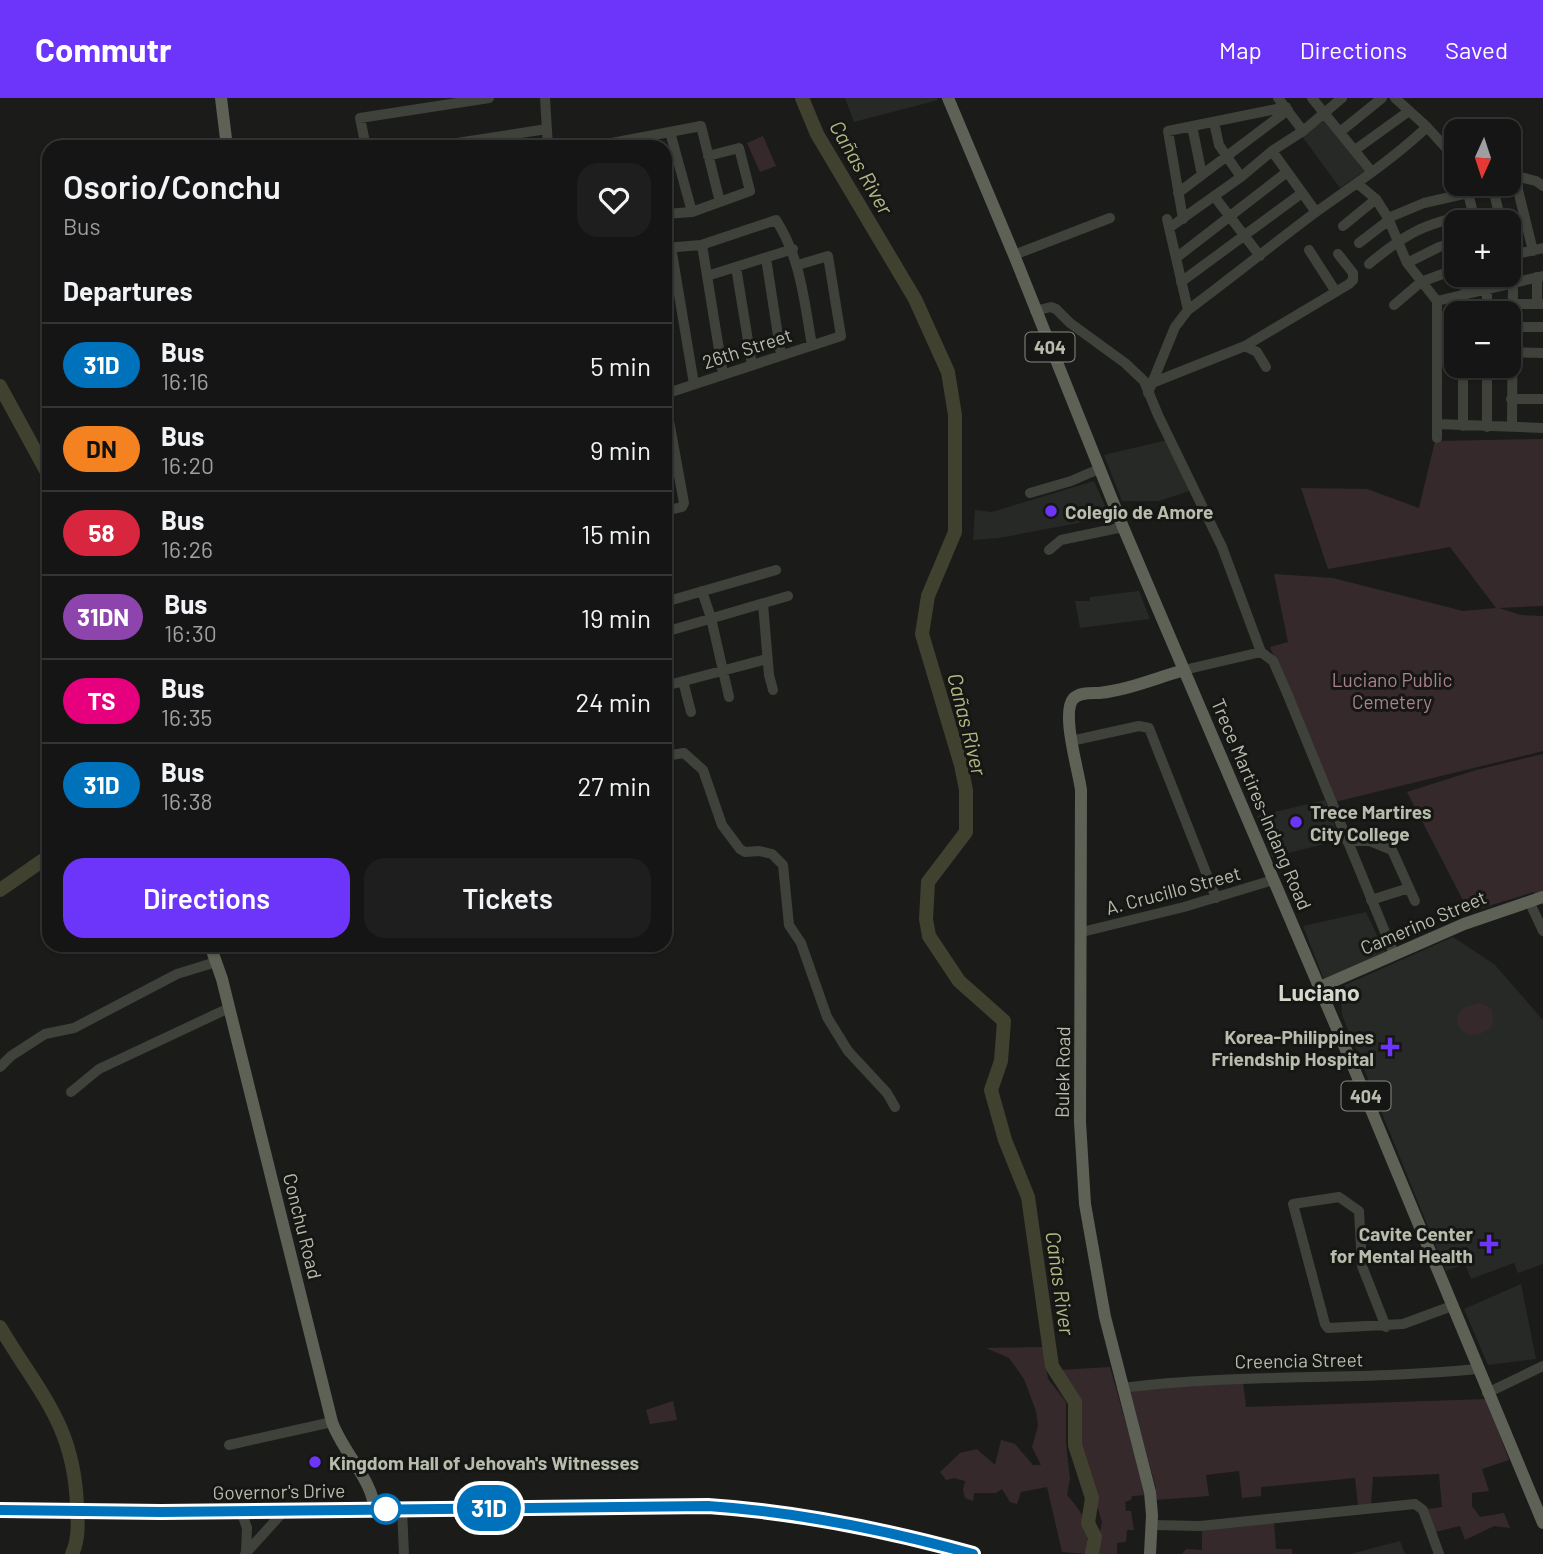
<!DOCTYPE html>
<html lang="en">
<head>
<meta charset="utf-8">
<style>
	:root { --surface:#141514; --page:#1d1e1d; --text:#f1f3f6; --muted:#9d9fa0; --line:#333434; --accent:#6d34fa }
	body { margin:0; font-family:Barlow,sans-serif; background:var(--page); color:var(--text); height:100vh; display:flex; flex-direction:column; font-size:26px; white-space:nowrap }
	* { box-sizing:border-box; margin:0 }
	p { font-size:23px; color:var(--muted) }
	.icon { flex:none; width:38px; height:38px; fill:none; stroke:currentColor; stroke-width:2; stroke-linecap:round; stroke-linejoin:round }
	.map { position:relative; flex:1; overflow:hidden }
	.drawer { position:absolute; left:42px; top:42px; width:630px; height:812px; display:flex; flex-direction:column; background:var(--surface); border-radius:21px; box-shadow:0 2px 5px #0004,0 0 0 2px var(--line) }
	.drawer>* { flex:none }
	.badge { padding:0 14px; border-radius:23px; font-size:24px; line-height:46px }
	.needle { width:46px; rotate:183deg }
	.tools { position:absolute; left:1444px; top:21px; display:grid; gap:14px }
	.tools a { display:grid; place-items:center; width:77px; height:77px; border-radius:14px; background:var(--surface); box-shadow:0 2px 5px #0004,0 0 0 2px var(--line); font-size:35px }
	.map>.badge { position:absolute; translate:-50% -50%; box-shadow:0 0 0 4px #fff }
	h2 { padding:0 21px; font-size:26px; line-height:63px }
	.round { display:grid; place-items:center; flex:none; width:74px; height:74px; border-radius:21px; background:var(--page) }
	.headline { display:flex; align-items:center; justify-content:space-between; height:119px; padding:0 21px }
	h1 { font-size:33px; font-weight:600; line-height:52px }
	.button { display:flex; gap:14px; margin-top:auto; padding:14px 21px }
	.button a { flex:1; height:80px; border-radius:21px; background:var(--accent); color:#fff; font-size:28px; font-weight:600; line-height:80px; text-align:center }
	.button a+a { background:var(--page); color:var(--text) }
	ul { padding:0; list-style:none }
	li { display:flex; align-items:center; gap:21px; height:84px; padding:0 21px; border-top:2px solid var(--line) }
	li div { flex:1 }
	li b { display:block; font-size:26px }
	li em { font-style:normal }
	li .badge { min-width:77px; font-weight:700; text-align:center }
	header { display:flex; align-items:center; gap:42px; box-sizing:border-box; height:98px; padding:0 35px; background:var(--accent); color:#fff }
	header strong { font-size:33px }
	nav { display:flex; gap:38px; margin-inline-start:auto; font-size:24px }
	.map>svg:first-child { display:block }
	.built { fill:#272926 }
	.green { fill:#35292c }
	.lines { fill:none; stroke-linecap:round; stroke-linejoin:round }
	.river { stroke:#40412f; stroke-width:14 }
	.minor { stroke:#3e423b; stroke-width:10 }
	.major { stroke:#5d6156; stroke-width:12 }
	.line-casing { stroke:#fff; stroke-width:16 }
	.line { stroke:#0072bc; stroke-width:10 }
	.poi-dot { fill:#6d34fa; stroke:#161715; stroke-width:2.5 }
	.stop-dot { fill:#fff; stroke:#0072bc; stroke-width:3.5 }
	.labels { text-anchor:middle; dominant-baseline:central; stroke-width:6; stroke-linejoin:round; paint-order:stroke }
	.shield { fill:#161715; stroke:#878a7f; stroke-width:2 }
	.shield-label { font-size:18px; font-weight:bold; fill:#b7bcac }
	.street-label { font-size:19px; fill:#b7bcac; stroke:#161715 }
	.poi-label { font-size:19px; font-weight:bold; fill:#b7bcac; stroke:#161715; text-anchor:start }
	.park-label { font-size:19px; fill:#a8828e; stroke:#161715 }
	.water-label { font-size:21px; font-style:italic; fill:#b3b882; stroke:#161715 }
	.quarter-label { font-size:23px; font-weight:bold; fill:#d4d8cd; stroke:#161715 }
</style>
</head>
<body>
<header>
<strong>Commutr</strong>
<nav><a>Map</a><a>Directions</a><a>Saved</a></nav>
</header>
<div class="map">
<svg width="1543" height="1456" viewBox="0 0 1543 1456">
	<rect width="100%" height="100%" fill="#1b1c1a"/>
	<path class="built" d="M845,0H937L938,2L854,24Z
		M1324,20L1364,73L1340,90L1301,37Z
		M1167,342L1192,392L1159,403H1122L1104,357Z
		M1094,383L1110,419L999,440L973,442L975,412L992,414Z
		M1139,493L1150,521L1080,530L1075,503H1090V499Z
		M1325,702L1340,742L1272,759L1257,718Z
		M1366,814L1385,854L1324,882L1303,828Z
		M1453,839L1494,866L1543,922V1166L1518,1175L1514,1165L1471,1181L1465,1166L1446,1173L1342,917L1341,898L1345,887Z
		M1521,1186L1536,1261L1488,1267L1464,1211Z
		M1400,1443L1405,1456H1350Z"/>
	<path class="green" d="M763,38L776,68L760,74L747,45Z
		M1543,341V508L1499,510L1521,517L1543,518V653L1335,704L1270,549L1288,544L1274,476L1333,480L1463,513L1496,510L1450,449L1328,471L1301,390L1367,391L1419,410L1435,343Z
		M1543,656V803L1538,805L1534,794L1469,814L1407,694L1476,672Z
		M1479,905L1486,907L1492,912L1493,926C1483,939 1465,942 1457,926L1458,916L1464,909Z
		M1043,1249L1048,1281L1066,1304V1346L1070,1381L1067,1397C1086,1419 1089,1426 1086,1456L1062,1454L1047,1389L1021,1394L1017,1406L1010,1404L1002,1391L996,1395H974L973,1403L965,1400L963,1392L965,1383L954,1380L946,1382L940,1374L960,1355L977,1351L995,1367L1001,1342L1015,1346L1033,1367H1041L1032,1349L1038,1328L1036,1313L1024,1281L1009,1260L986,1250Z
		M1110,1269L1146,1397L1132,1398L1131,1402L1125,1404L1126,1413H1131L1134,1432H1127L1126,1444L1117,1445V1456H1096L1102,1424L1078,1346L1079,1309L1076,1296L1059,1272Z
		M1243,1284L1246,1309L1486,1301L1509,1362L1482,1371L1489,1393L1472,1395V1408L1480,1419L1504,1415L1510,1430L1494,1428L1465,1442L1460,1428L1435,1434L1428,1411L1442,1409L1439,1376L1373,1379L1371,1406L1358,1407L1355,1380L1261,1389V1398L1242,1400L1239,1373L1206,1377L1209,1398L1156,1402V1390L1129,1294L1173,1288Z
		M673,1303L677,1322L650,1326L646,1312Z
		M1274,1424L1276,1451H1292V1456H1182L1186,1451L1202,1452V1431Z"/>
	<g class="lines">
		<path class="river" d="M802,0L817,36L915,201L948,274L955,317V434L928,498L922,536L961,667L966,692V734L928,784L926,821L929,838L959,883L1004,923L1001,963L991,992L1005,1042L1028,1099L1052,1268L1075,1304V1347L1092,1400L1088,1425L1095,1439L1092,1455
			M0,288L49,378
			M0,792L49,758
			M0,1229C39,1295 74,1326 77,1408C78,1425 79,1441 72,1456"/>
		<path class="minor" d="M545,0L548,49
			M1278,0L1303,33
			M1312,0L1371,73
			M1395,0L1427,29L1456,61
			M1214,24L1219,47L1241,79
			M1192,28L1202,77
			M670,34L692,114
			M1340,34L1382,0
			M366,49L360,20L489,0
			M431,49L547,31
			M591,49L701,28L720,104
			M1355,52L1409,13
			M1272,53L1316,114
			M1508,76L1536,83L1543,88
			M1518,78V92L1533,153
			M1358,86L1376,101L1388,120L1407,165L1437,203V340
			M1466,86L1475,124
			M1492,86L1501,124
			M1178,95L1288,12
			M1214,98L1260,158
			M665,116L692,114L750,93L739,50L708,58
			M1388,120L1424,105L1468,95
			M1167,121L1188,212
			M1183,121L1168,33L1286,9
			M1343,128L1376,101
			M1169,130L1241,79L1272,53L1303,33L1342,0
			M1359,145L1389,122
			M702,147L723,276
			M671,149L694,286
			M665,150L701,147L776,122C801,161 804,203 812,247
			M1309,152L1336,194
			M1014,157L1110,120
			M1508,158L1543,150
			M766,160L781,257
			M1176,160L1287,74
			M1407,165L1439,149L1456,144
			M1369,166C1406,135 1425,125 1473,116
			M736,169L752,267
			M707,178L793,151
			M1181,184L1302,95
			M1487,190V215
			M1437,203L1543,178
			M1513,206H1543
			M1537,206V179
			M1394,207L1421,184L1456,171
			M1035,213L1051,209L1056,211L1070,225L1125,265L1144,283L1158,317L1222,449L1261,554L1273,563L1287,595L1394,856
			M1463,215V196
			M1512,229H1543
			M1245,248L1257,254L1266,269
			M1437,251L1456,252
			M1508,254L1543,255
			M1463,268V328
			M1152,285L1245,248L1349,186L1353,182V175L1338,156
			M1148,295L1175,229L1188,212C1231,180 1273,146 1316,114C1354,87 1393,61 1427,29
			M665,296L841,238L828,158L798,167
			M665,301L684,405L682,409L665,413
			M1511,301H1543
			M1437,326L1543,330
			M1487,329V268
			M1512,329L1513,184
			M1030,395L1071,383L1099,371
			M1049,452L1061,442L1123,429
			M702,493L711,520L729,599
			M665,504L776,472
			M763,506L769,577L773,592
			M665,534L788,498
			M1184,572L1261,554
			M683,583L691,614
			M665,588L767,561
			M1071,643L1139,628L1149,630L1216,800
			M665,658L684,655L703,672L722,727L740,751L745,754L759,753L772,756L783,767L789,827L801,845L827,919L848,953L887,995L895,1009
			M1347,743H1370L1392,752L1415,803
			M1371,802L1409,790
			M1529,803L1543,833
			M1082,834L1184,809L1273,782
			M0,969L11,958L45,936L74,930L177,876L216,864
			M71,994L99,971L229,910
			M1386,1229L1362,1168L1359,1113L1339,1099L1293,1106L1325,1226L1328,1230L1403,1226L1452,1208
			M1122,1290C1240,1275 1359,1283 1477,1271
			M1487,1295L1543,1268
			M229,1347L332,1324
			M402,1411L404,1456
			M241,1413L247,1430L246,1454
			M1152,1427L1200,1428L1415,1406L1423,1412L1439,1456
			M245,1456L285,1412"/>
		<path class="major" d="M221,0L227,49
			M948,0L1014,157L1123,429L1355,973L1543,1425
			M210,847L222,881L332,1324C342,1353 374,1384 374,1411
			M1320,889L1464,826L1543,799
			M0,1412L180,1414L708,1408C798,1414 886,1432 973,1456
			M1150,1456L1152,1417L1150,1394L1105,1219L1085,1106L1080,1024L1081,692C1079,674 1061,616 1073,601C1079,594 1091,595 1099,595C1128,592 1156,580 1184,572"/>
	</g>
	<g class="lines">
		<g class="line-casing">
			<path id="line" d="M0,1412L161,1414L708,1408C798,1414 886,1432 973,1456"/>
		</g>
		<use href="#line" class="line"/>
	</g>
	<g class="poi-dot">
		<circle cx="1051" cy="413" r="7"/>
		<circle cx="1296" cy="724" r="7"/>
		<path d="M1386.5 938.5h7v7h7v7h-7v7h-7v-7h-7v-7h7z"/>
		<path d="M1485.5 1135.5h7v7h7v7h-7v7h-7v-7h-7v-7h7z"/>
		<circle cx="315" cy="1364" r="7"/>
	</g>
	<circle class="stop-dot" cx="386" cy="1411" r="14"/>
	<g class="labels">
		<g class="shield">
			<rect x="1025.5" y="234.5" width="49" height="29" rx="5"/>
			<rect x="1341.5" y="983.5" width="49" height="29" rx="5"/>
		</g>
		<g class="shield-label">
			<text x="1050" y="249">404</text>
			<text x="1366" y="998">404</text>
		</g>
		<g class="street-label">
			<text transform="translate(747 250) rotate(-18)">26th Street</text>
			<text transform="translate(1262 706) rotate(67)">Trece Martires-Indang Road</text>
			<text transform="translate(1173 792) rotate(-15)">A. Crucillo Street</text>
			<text transform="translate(1423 824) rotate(-23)">Camerino Street</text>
			<text transform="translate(1062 974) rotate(-89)">Bulek Road</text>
			<text transform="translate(303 1128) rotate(76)">Conchu Road</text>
			<text transform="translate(1299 1262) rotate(-1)">Creencia Street</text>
			<text transform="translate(279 1393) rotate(-1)">Governor's Drive</text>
		</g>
		<g class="poi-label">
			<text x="1065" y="413">Colegio de Amore</text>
			<text x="1310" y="713">Trece Martires<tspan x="1310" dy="22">City College</tspan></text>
			<text x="1374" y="938" text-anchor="end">Korea-Philippines<tspan x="1374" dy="22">Friendship Hospital</tspan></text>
			<text x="1473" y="1135" text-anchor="end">Cavite Center<tspan x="1473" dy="22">for Mental Health</tspan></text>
			<text x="329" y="1364">Kingdom Hall of Jehovah's Witnesses</text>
		</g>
		<g class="park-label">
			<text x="1392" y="581">Luciano Public<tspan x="1392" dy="22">Cemetery</tspan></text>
		</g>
		<g class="water-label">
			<text transform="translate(862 69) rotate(60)">Cañas River</text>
			<text transform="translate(968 626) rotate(76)">Cañas River</text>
			<text transform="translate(1061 1185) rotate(82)">Cañas River</text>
		</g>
		<g class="quarter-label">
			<text x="1319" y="894">Luciano</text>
		</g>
	</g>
</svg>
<div class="tools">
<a><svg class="needle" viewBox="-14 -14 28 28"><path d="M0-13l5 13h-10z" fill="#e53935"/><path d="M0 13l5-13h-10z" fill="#9d9fa0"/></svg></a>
<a>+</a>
<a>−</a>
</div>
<b class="badge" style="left:489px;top:1410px;background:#0072bc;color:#fff">31D</b>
<section class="drawer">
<div class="headline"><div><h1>Osorio/Conchu</h1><p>Bus</p></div><a class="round"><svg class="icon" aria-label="heart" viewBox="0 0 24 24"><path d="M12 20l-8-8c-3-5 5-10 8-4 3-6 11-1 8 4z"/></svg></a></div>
<h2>Departures</h2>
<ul>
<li><span class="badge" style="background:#0072bc;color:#fff">31D</span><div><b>Bus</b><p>16:16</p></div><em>5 min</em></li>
<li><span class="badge" style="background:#f58220;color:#111">DN</span><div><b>Bus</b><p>16:20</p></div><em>9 min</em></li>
<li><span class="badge" style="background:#d7263d;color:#fff">58</span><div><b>Bus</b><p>16:26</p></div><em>15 min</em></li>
<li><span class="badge" style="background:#8e44ad;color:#fff">31DN</span><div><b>Bus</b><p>16:30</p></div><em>19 min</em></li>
<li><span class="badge" style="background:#e6007e;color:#fff">TS</span><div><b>Bus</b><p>16:35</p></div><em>24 min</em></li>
<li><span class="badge" style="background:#0072bc;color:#fff">31D</span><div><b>Bus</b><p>16:38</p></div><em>27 min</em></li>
</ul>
<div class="button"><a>Directions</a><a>Tickets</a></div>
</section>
</div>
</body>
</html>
